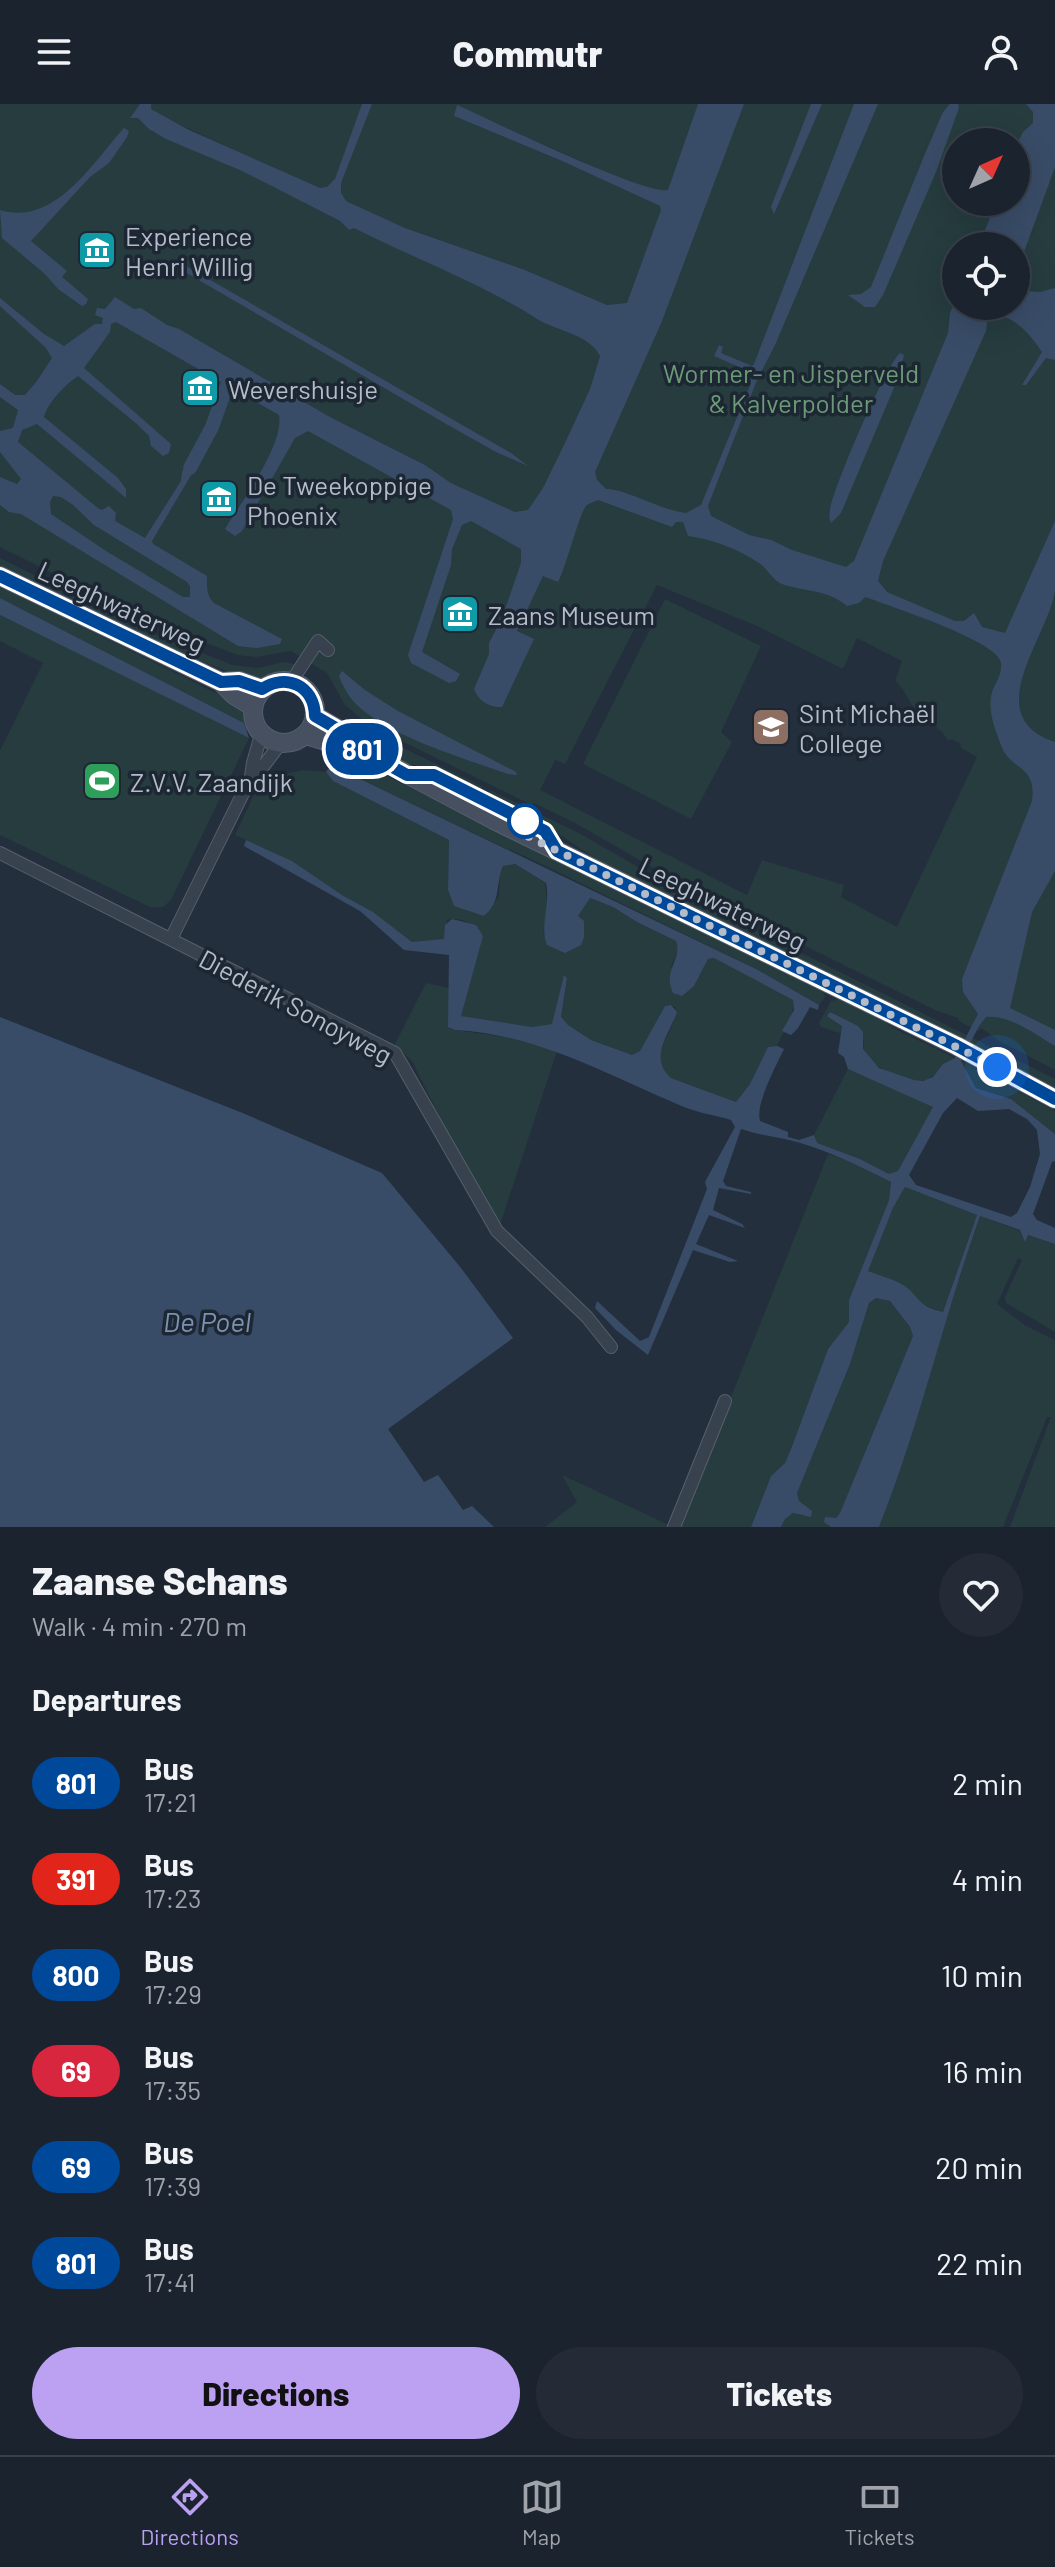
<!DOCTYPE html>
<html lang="en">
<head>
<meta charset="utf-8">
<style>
	:root { --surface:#1b232e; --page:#242b36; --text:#f1f3f6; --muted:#a0a4aa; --line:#39404a; --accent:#bca0f2 }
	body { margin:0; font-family:Barlow,sans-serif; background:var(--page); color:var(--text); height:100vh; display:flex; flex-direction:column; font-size:30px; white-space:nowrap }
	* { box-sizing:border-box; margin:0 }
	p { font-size:26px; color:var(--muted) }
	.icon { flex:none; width:44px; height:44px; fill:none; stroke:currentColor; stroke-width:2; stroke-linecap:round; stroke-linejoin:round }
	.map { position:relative; height:1423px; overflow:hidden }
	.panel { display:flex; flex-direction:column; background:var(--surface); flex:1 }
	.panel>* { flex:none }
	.badge { padding:0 16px; border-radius:26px; font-size:28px; line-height:52px }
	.needle { width:52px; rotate:45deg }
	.tools { position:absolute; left:942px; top:24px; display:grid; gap:16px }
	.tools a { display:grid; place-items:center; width:88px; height:88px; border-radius:50%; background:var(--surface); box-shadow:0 8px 32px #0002,0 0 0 2px var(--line); font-size:40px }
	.you { position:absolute; width:40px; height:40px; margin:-20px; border:6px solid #fff; border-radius:50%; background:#1a73e8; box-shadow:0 0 0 12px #1a73e833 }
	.map>.badge { position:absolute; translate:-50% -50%; box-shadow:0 0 0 4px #fff }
	h2 { padding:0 32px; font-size:30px; line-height:72px }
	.round { display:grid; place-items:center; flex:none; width:84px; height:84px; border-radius:42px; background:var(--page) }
	.headline { display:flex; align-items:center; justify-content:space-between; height:136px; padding:0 32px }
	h1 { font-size:38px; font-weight:800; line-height:60px }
	.primary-button { display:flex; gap:16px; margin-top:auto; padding:16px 32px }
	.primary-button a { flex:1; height:92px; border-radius:48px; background:var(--accent); color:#111; font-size:32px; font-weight:800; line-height:92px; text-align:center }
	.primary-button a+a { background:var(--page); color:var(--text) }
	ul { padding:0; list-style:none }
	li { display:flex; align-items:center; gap:24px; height:96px; padding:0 32px }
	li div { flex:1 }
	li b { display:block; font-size:30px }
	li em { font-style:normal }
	li .badge { min-width:88px; font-weight:700; text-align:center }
	header { display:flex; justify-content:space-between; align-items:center; height:104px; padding:0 32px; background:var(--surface); font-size:36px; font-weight:800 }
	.dock { display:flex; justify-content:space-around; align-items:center; height:112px; border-top:2px solid var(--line); background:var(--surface); font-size:22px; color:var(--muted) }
	.dock a { display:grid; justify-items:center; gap:4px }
	.dock .selected { color:var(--accent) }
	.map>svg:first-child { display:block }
	.green { fill:#263c3f; fill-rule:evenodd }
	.water { fill:#394c67; fill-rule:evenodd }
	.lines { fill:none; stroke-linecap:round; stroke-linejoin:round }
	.canal { stroke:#394c67; stroke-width:14 }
	.minor-casing { stroke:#565f6c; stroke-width:14 }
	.secondary-casing { stroke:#565f6c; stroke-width:20 }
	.minor { stroke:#38414e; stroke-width:12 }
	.secondary { stroke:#465061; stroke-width:18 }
	.line-casing { stroke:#fff; stroke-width:18 }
	.line { stroke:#004899; stroke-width:12 }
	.walk { stroke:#b4bcc9; stroke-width:8; stroke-dasharray:0 14.4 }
	.stop-dot { fill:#fff; stroke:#004899; stroke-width:4 }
	.labels { text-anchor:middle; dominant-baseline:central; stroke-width:7; stroke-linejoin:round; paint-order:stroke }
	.poi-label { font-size:26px; fill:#b4bcc9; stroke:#1d2633; text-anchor:start }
	.park-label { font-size:26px; fill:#6b9a76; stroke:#1d2633 }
	.street-label { font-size:26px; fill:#b4bcc9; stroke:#1d2633 }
	.water-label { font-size:28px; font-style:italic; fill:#7c92b1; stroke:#1d2633 }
</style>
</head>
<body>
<header><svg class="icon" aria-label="menu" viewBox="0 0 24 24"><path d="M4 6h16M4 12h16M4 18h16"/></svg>Commutr<svg class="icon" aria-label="person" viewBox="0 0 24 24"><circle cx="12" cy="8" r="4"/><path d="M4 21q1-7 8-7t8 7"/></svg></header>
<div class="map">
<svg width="1055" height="1423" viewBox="0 0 1055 1423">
	<rect width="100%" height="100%" fill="#242f3e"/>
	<path class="green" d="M0,0H1055V966L999,937L981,924L978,927L959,917L958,914L935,906L694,787L575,719L534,699L532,701L369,621L345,601L327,569L291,547L255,553L237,551L143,514L0,443ZM458,2L621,75L661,88L660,102L562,57L454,12ZM174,18L405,124L525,166L607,201L625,200L572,328L590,285L600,251C588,230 556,227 537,215C479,178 415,154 354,123L349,126L340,117L242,67L152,27ZM956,38H1016V98H956ZM956,142H1016V202H956ZM175,224L330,313L425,361L451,379L515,408H525L512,429ZM657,481L757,522L841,564L844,563L857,534L902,557L895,577C906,586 909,600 919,610C929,620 942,623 948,637L951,635L961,640L960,643L977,653L897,823L841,793L844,781L762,756L747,791L540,686L555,656L565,660Z
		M0,454L147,527L232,561L258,564L284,558L299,561L288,570L266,576L242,573L145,535L0,464Z
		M0,482L228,595L238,601L245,613L244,619L0,494Z
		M665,495L761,542L721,628L732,638L691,715L583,660Z
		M0,511L249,634L171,796L163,803H150L0,731V647L43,559L0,537Z
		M345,616L579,729L695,796L1055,975V984L970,939L607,762L551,725L553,721L489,690L490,687L482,683L480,685L441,664L437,668L401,657L340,621Z
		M330,644L823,886L825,893L819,901L758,866L533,756L509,745L508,750L507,745L331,661Z
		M303,666L326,668L333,677L449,736L448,786L454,802L485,812L499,792L500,769L503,762L515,760L545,779L548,808L543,831L578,812L589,794L613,803L637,818L676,837L679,844L671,863L694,882L708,855L714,854L786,892L793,896C796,909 782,929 777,942L768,943L750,980L736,998L671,974C642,949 679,930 675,903L671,901L665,902L640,947L632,951L591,936L568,921L561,914L567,874L564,871L553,920L532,923L460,912L483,832C472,821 464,812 447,816L444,835L437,838H412L373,808L342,791L292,757L235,731L261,676Z
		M426,879L449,884V923L455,926L525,936L557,947L500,1121L457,1048L412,957L395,940Z
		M841,895L881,914L891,923L955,954C941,960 941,967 930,974C918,982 892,971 881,964C874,960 868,952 863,945L864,937L842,922L843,930L821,923L819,919L831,897Z
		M961,957L1055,1007V1030L1011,995L976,984Z
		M848,965L934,1002L898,1067L889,1070L860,1055L816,1039L814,1031Z
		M828,1050L852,1058L891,1078L889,1096L849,1196V1218L828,1245L791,1345L785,1359L771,1372L751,1423H679Z
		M905,1083L977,1111L943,1208L921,1200L909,1186L868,1167L893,1104Z
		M980,1112L1020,1127L1026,1136L1027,1131L1055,1140V1228L1006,1199L1005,1193L1022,1156L1018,1154L997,1200L1026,1222L1055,1236V1423H1010L1051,1313H1047L1003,1423H879C920,1321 943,1215 980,1112Z
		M876,1194L890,1197L910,1223L913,1232L840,1409L836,1414L824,1418L831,1423H781L785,1415L793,1409L803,1412L797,1389L850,1260L869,1199Z
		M562,1371L669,1421L668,1423H545L577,1398Z"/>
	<path class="water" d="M140,0H151V5L187,25L320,84L327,83L335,75L362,0H372L341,79V89L346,97L405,124L525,166L607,201L627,199L661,106L660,102L562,57L454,12L457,1C489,15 646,92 668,86L698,0H744L662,217L595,368L597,376L606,385C624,384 663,407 686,409L701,401L751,279L748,267L714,252L719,241L723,243L721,249L752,262L754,260L854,0H878L775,241L757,276L708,402L711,412L749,431L771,436L792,446L846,463L854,457L948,229L950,209L956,195V202H1016V142H979L996,98H1016V42L1023,28L1033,19V8L1026,0H1055V63L1017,167L1020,182L1025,187L1040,188L1055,184V256L1046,254L1026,281H1022L1042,248C1030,230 1012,208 988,211L986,227L883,457L878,477L887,488L955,517H964L974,509L982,523L1005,529L1055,417C1055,439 1055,464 1055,486C1049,533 977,612 1055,638V767L1032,808L1010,904L1055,926V942C1034,930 1011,911 986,913L979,922L961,957L976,984L1011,995L1055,1030V1057L1052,1058L1033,1110L1037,1116L1055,1124V1140L1028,1131L1025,1138L1020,1126L980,1112C943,1215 920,1321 879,1423H831L824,1418L825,1413L836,1414L840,1409L913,1232L910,1223L890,1197L876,1194L869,1199L850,1260L797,1389L799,1397L812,1407L811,1413L793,1409L785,1415L781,1423H751L771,1372L785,1359L791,1345L828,1245L849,1218V1196L889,1096L891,1078C857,1061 822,1043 785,1035C770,1032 756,1030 741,1025L723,1077L726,1082L751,1088V1090L719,1084L713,1106L742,1120L745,1124L709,1111L696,1140L738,1157L730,1158L693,1146L648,1251L616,1226L595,1204L597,1197L640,1237L649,1233L707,1085L705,1078L735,1023L731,1016C716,1011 698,1009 684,1003C609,972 538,930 455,926L448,923L449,851L404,846L360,807L244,742L246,736L292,757L342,791L373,808L412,838L444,835L445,821L452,815L476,821L483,832L461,912L532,923L552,920L564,871L567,874L561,913L568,921L591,936L632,951L640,947L665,902L671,901L677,908C669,931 648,954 671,974L736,998L750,980L768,943L777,942L784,945C776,962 755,1000 760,1017L788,1028V1033L799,1036L814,1031L817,1039L860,1055L889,1070L898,1067L933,1003L848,965L844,953L838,949L842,922L827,912L830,908L858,922L863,928V945L879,964L914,976L923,977L933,973L943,960L955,954L978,910L963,888L962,875L1032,697C1037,660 1010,667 1001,641C995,625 987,606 992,588C996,578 1002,571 1001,559C1000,538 892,503 871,495L865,493L859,499L847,502C827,485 805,488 782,480C772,476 767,464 759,459C738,445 712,435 688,432L683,418H676L672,423L598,396C596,397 588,400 587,401C580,406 566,464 558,478L543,472L517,527L534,535L502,603C490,604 478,597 474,585L489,550V539L502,514L521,459V445L471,417L462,421L452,445L451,461L422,548L460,570L456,577L449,579L411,559L408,551L453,415L451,406L308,327L295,334L242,427L235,432L225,425C241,398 284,342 279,311L116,218L111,220L110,228L84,264L171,340L169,349L163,352L151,342L149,332L137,320L78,272C65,281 48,298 44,313L118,374L126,385V394L37,320L22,326L18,338L99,405L102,406L109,402L116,409L115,417L145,434L181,377L182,368L195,346L203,351L152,437L153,440L207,472C207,482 206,491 214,499L282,535L280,540L257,544L238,542L21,410L9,408L0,401V373L17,380L21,375L0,348V327L13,324L18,306L0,293V280L15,291H25L37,277L52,254L46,244L0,202V194L44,230L64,242L95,220H102L103,214L95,211L97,204L105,205L115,193L134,205L141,204L167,221L179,225L330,313L425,361L451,379L515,408L528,406L543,384L565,339L590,285L600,252C589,230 556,227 537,215C479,178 415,155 354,124L349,126L340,117L242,67L166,35L149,25L138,14H130ZM53,392L61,393L73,401L94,421L187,478L190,482V493H183L106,447L51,410L50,398ZM957,994L978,1007L1009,1005L1027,1015L1037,1026L1040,1050L1030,1083L1017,1109L1011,1113L916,1081L909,1071L943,1009ZM905,1083L977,1111L943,1208C918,1202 922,1196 906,1183C895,1175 880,1172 868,1167L893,1104Z
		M811,0H822L774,110L771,103Z
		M950,0H958L959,4L936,68L883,191L875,203H865L848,191L861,190L871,183L924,52L943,8Z
		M124,24L129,27L127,33L109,59L90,73L31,137L67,167L62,173L88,195L86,200L82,202L58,185L45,170L2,134L0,106C55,123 93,58 124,24Z
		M179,158L511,349L528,362L496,348L448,321L178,164L176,161Z
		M900,249L904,251L896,279L841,409L831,419C829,413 829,413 830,406C833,384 885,263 900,249Z
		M0,494L244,619L249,634L0,511Z
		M342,567L365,586L398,607L516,668L517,671L508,670C466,655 398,635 364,607C352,598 344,586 339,572Z
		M331,661L758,866L819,901L818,906L810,903L798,924L791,931L782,927L794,906L793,896L714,854L708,855L694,882L682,892L673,889C662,866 683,855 676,837L637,818L613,803L590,794L578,812L584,817V833L581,841L565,849L547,841C539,822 551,800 546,779L515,760L503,762C495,780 502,797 484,812L454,802L448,786L449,736L333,677L326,668Z
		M0,913L245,1010L382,1069L461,1164L513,1234L388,1325L424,1378L438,1371L463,1406L472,1402L494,1423H0Z"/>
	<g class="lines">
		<path class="canal" d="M190,364L212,323L227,281"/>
		<g class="minor-casing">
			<path id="minor" d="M291,578L318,537L328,546
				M251,673L262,664L280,640
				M0,749L395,949L497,1127L587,1213L611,1243
				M171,835L251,673L253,659L261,631
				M674,1423L725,1297"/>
		</g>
		<g class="secondary-casing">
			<path id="secondary" d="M0,472L221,578L234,591L252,602
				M253 608a31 31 0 1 1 62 0a31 31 0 1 1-62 0Z
				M221,578L239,577L262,585
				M315,612L341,627L369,650L494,716L957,942L1055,995
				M306,631L361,648"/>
		</g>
		<use href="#minor" class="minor"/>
		<use href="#secondary" class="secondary"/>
	</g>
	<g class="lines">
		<g class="line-casing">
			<path id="line" d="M0,472L221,578L239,577L262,585C286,569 314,581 315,612L341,627L369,650L407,671H434L545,727L557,747L957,942L1055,995"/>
		</g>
		<use href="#line" class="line"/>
		<path class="walk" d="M525,717L515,726L997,963"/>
	</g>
	<defs>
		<g id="museum-square" transform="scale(2)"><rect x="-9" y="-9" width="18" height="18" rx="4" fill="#0f9aa8" stroke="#1d2633"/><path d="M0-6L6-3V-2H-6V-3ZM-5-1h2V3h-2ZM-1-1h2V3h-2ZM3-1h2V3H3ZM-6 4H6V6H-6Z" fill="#fff"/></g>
		<g id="school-square" transform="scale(2)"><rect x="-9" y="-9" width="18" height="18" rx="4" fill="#8d6e63" stroke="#1d2633"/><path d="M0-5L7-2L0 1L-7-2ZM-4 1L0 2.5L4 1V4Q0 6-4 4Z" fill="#fff"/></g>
		<g id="stadium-square" transform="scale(2)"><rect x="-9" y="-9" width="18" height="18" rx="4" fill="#2e9e5b" stroke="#1d2633"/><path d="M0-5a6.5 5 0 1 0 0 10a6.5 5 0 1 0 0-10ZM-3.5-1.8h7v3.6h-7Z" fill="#fff"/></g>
	</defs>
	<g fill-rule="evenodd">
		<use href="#museum-square" x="97" y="146"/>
		<use href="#museum-square" x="200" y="284"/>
		<use href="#museum-square" x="219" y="395"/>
		<use href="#museum-square" x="460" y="510"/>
		<use href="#school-square" x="771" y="623"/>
		<use href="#stadium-square" x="102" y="677"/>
	</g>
	<circle class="stop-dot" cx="525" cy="717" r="16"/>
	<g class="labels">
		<g class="poi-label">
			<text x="125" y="131">Experience<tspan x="125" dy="30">Henri Willig</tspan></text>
			<text x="228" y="284">Wevershuisje</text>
			<text x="247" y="380">De Tweekoppige<tspan x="247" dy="30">Phoenix</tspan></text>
			<text x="488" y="510">Zaans Museum</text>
			<text x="799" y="608">Sint Michaël<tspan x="799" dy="30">College</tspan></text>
			<text x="130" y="677">Z.V.V. Zaandijk</text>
		</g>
		<g class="park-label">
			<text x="791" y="268">Wormer- en Jisperveld<tspan x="791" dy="30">&amp; Kalverpolder</tspan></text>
		</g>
		<g class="street-label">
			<text transform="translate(122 502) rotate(25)">Leeghwaterweg</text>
			<text transform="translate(723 799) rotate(26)">Leeghwaterweg</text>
			<text transform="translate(296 902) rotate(28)">Diederik Sonoyweg</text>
		</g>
		<g class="water-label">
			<text x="207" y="1217">De Poel</text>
		</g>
	</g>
</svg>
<div class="tools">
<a><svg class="needle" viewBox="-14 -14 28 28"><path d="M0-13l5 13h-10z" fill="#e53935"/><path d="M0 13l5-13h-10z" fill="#a0a4aa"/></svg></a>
<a><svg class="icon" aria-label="locate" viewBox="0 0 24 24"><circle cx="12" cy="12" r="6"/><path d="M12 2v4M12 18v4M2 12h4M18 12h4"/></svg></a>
</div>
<div class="you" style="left:997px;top:963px"></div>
<b class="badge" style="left:362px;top:645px;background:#004899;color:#fff">801</b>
</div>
<section class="panel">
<div class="headline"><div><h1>Zaanse Schans</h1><p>Walk · 4 min · 270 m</p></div><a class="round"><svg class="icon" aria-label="heart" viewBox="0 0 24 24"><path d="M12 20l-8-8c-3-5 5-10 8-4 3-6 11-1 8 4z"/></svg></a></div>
<h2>Departures</h2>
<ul>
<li><span class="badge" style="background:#004899;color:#fff">801</span><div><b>Bus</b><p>17:21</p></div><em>2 min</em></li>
<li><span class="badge" style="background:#e1251b;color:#fff">391</span><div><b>Bus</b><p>17:23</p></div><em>4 min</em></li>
<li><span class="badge" style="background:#004899;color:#fff">800</span><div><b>Bus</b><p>17:29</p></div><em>10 min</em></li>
<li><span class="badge" style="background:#d7263d;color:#fff">69</span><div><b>Bus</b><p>17:35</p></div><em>16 min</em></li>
<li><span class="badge" style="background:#004899;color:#fff">69</span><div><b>Bus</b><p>17:39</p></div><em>20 min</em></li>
<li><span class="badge" style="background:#004899;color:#fff">801</span><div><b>Bus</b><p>17:41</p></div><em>22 min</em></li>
</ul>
<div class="primary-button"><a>Directions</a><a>Tickets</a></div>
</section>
<nav class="dock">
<a class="selected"><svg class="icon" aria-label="directions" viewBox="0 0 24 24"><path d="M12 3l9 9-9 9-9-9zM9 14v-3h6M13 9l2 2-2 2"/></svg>Directions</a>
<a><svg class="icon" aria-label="map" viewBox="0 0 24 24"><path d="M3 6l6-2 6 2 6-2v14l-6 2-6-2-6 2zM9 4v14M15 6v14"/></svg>Map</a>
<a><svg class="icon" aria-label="tickets" viewBox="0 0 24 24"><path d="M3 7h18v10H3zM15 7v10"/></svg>Tickets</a>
</nav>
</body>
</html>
